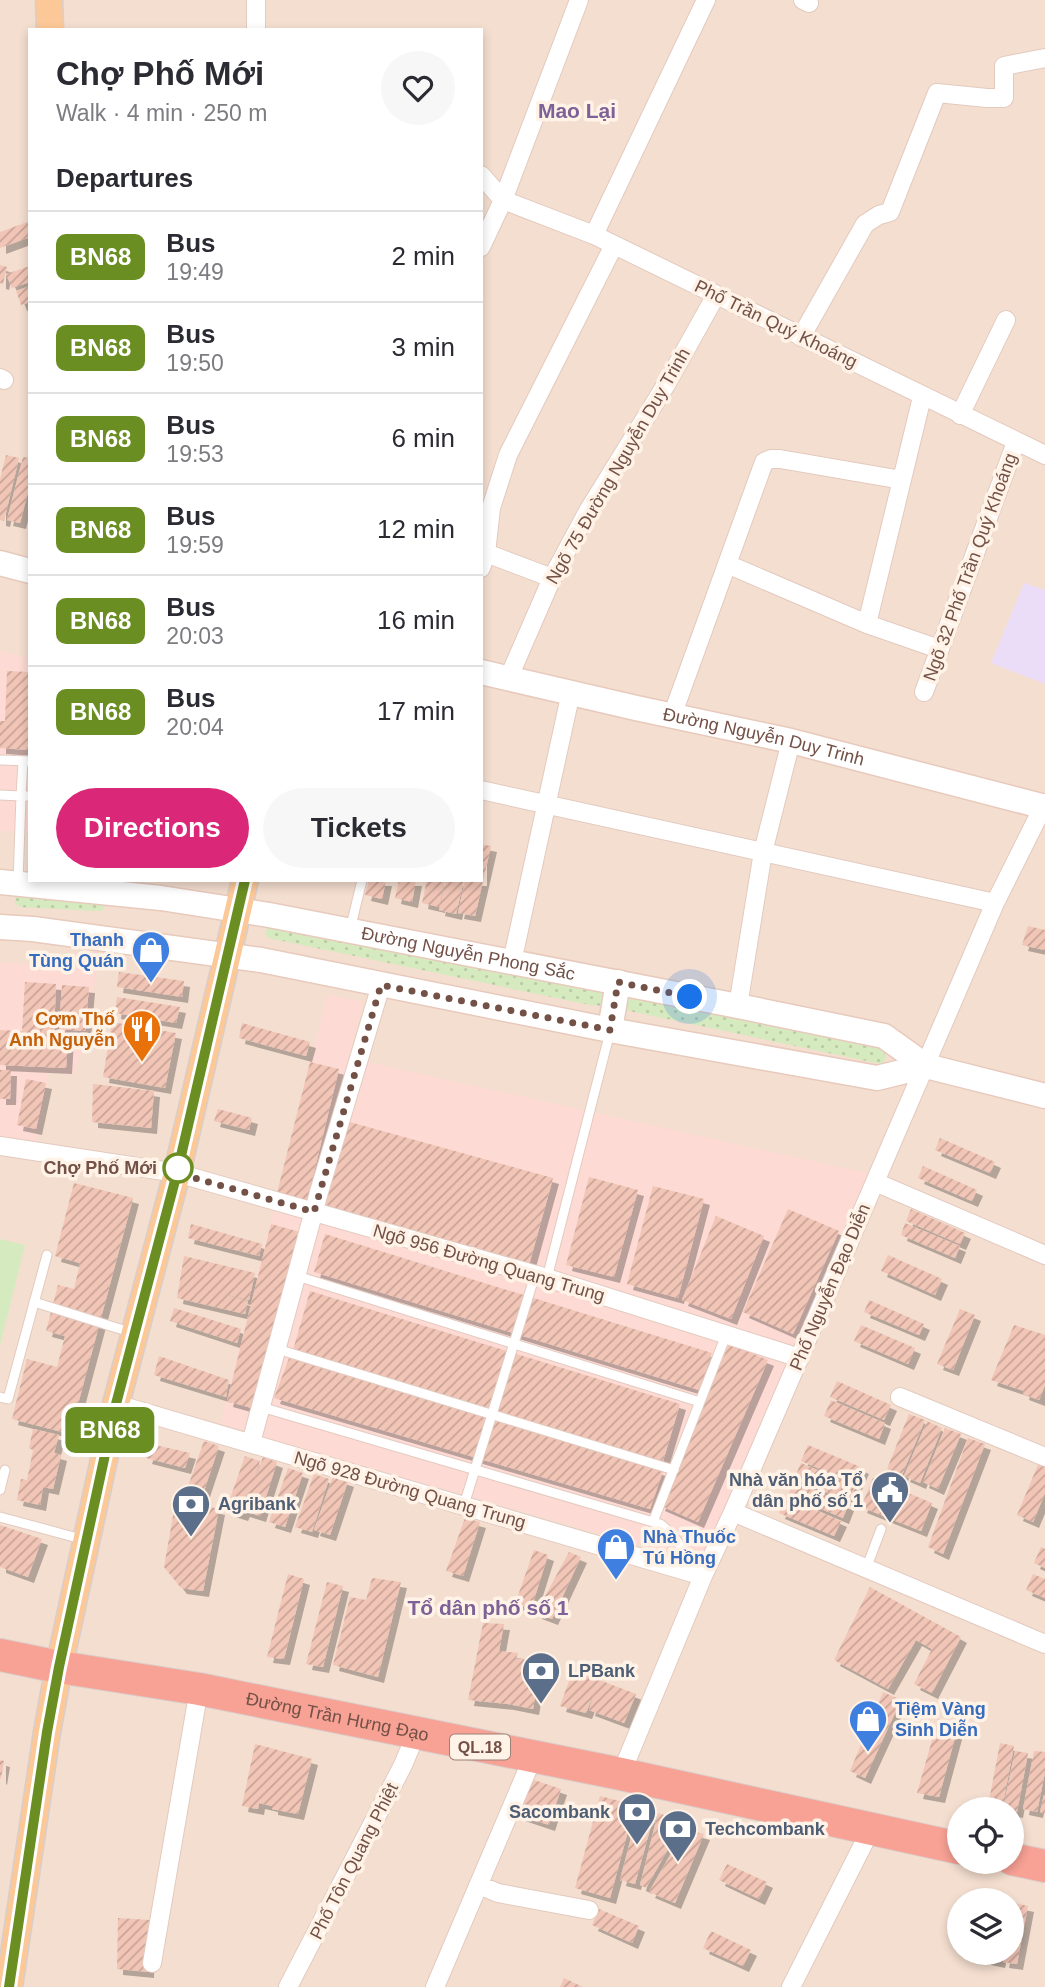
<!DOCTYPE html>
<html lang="en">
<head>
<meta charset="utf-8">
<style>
	:root { --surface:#fff; --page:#f7f7f7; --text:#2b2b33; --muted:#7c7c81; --line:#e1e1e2; --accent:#db2777 }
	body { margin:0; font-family:Arial,sans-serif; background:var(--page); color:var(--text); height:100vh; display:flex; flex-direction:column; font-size:26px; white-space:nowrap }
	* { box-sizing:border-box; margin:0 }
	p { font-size:23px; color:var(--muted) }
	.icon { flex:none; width:38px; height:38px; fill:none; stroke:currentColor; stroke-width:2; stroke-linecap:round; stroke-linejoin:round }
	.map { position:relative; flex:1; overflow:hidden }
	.sheet { position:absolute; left:28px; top:28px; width:455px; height:854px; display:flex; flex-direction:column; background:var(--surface); border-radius:0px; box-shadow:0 4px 10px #0003 }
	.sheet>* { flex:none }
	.badge { padding:0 14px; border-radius:10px; font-size:24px; line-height:46px }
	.controls { position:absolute; left:947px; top:1797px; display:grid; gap:14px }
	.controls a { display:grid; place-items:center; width:77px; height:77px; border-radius:50%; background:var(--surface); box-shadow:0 4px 10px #0003; font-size:35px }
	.you { position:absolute; width:35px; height:35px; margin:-18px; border:5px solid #fff; border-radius:50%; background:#1a73e8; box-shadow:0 0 0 10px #1a73e833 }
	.map>.badge { position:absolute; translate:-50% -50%; box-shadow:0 0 0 4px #fff }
	h2 { padding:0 28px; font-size:26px; line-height:63px }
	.round { display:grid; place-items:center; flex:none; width:74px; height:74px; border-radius:37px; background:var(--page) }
	.summary { display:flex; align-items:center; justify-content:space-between; height:119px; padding:0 28px }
	h1 { font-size:33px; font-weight:800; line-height:52px }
	.action { display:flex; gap:14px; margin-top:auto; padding:14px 28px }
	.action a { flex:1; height:80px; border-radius:42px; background:var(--accent); color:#fff; font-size:28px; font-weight:800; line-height:80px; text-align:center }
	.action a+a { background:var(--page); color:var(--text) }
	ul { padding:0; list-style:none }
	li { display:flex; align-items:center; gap:21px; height:91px; padding:0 28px; border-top:2px solid var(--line) }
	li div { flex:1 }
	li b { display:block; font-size:26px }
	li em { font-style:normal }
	li .badge { min-width:77px; font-weight:700; text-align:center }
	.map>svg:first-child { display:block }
	.residential { fill:#f4decf; fill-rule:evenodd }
	.commercial { fill:#fddad3 }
	.education { fill:#ebddf8 }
	.grass { fill:url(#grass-dots) }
	.pitch { fill:#d6eabf }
	.building { fill:url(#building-hatch); filter:url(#shadow) }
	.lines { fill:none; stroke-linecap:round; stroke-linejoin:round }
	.lane-casing { stroke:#e3cabf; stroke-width:11 }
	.street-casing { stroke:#e3cabf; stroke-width:20 }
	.secondary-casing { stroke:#e8cabc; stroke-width:27 }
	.primary-casing { stroke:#d8cecb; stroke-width:29 }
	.highway-casing { stroke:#d8cecb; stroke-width:34 }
	.lane { stroke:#fff; stroke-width:9 }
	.street { stroke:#fff; stroke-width:18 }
	.secondary { stroke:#fff; stroke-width:24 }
	.primary { stroke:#fdc897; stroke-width:26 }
	.highway { stroke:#f8a195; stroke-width:32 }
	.line-casing { stroke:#fff; stroke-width:16 }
	.line { stroke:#6b8e23; stroke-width:10 }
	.walk { stroke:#735147; stroke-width:7; stroke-dasharray:0 12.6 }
	.stop-dot { fill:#fff; stroke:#6b8e23; stroke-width:3.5 }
	.labels { text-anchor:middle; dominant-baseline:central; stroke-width:7; stroke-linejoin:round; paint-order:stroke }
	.shield { fill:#fff2e7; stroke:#9d8177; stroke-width:2 }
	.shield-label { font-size:16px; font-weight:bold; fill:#735147 }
	.street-label { font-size:18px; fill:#735147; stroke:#fff2e7 }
	.shop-label { font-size:18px; font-weight:bold; fill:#366cbe; stroke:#fff2e7; text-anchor:start }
	.food-label { font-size:18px; font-weight:bold; fill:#c56008; stroke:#fff2e7; text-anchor:end }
	.stop-label { font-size:18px; font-weight:bold; fill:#735147; stroke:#fff2e7; text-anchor:end }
	.service-label { font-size:18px; font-weight:bold; fill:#4e5e75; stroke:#fff2e7; text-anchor:start }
	.quarter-label { font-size:21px; font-weight:bold; fill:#7e6297; stroke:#fff2e7 }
</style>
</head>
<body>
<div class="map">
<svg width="1045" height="1987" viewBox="0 0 1045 1987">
	<defs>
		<pattern id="grass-dots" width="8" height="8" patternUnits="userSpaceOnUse" patternTransform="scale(1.75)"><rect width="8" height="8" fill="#d6eabf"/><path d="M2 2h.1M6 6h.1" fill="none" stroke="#bbcaa6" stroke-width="1.8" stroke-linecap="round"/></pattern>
		<pattern id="building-hatch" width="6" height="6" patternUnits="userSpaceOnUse" patternTransform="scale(1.75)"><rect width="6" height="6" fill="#f2c6b7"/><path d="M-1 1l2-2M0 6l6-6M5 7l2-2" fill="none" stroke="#c8a397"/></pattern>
		<filter id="shadow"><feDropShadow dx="6" dy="6" stdDeviation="0" flood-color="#0004"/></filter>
	</defs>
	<rect width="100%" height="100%" fill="#fcede0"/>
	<path class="residential" d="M0,0H1045V1987H0ZM30,30H481V880H30ZM959,1810H1012V1862H959ZM959,1900H1012V1953H959Z"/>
	<path class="commercial" d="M0,651L30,658V832L0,831Z
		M0,963L96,967L89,1034L73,1075L49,1072L36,1146L0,1141Z
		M327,995L363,1001L349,1058L876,1175L709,1565L220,1425Z"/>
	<path class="education" d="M1024,583L1045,590V684L991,663Z"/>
	<path class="grass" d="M15,895L106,903L103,910L97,911L19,907L15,902Z
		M268,925L607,993L603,1006L590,1005L273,939L268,937L265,934Z
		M629,996L883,1048C885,1054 887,1059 882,1064L876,1063L625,1010L621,1001Z"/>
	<path class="pitch" d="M0,1239L25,1245L0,1346Z"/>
	<path class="building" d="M30,221V237L0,248V232Z
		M0,265L7,267L3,284L0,283Z
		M30,266V282L12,288L6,274Z
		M30,286V302L21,305L16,291Z
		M6,455L19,458L4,521L0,520V479Z
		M23,457L30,458V484L20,523L7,520Z
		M7,671L30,672V750L0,748V721H5Z
		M481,844L491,846L475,916L458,913L465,880H481Z
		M369,880H386L382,899L365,895Z
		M399,880H416L412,902L395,898Z
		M427,880H445L439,907L422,903Z
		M446,880H464L456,914L439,910Z
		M1028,926L1045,930V950L1022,945Z
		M119,972L184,981L182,997L117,987Z
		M25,982L56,984L54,1033L68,1034L66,1068L0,1065V1030L22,1031Z
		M62,985L89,987L85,1031L59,1029Z
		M117,997L180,1007L176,1023L115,1013Z
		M112,1022L176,1033L165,1088L103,1077Z
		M242,1023L310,1042L306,1056L239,1038Z
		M310,1062L339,1069L306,1205L276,1197Z
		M0,1070H11L10,1099H0Z
		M26,1079L46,1083L36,1129L17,1125Z
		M93,1084L154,1091L151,1128L92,1122Z
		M218,1109L252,1118L249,1130L214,1121Z
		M346,1121L553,1178L529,1265L322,1209Z
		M940,1138L995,1162L990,1173L935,1150Z
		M923,1166L977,1190L972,1201L918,1178Z
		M589,1177L638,1190L614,1277L566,1265Z
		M74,1183L133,1198L70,1434L12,1419L27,1359L57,1367L65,1336L46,1331L58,1285L74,1289L80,1263L55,1256Z
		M653,1186L704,1199L678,1298L627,1284Z
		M788,1209L839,1231L793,1334L743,1312Z
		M911,1209L965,1233L960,1244L906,1221Z
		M716,1216L764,1236L731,1319L682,1300Z
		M905,1223L960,1246L955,1258L901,1235Z
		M191,1224L262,1244L259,1256L188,1238Z
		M271,1224L300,1232L255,1409L227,1401Z
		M325,1234L712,1353L699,1390L314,1272Z
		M888,1255L942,1279L935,1295L881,1271Z
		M184,1256L255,1273L249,1300L219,1293L248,1301L245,1314L177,1298Z
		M310,1291L680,1404L663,1461L293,1350Z
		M869,1300L924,1324L919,1335L864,1312Z
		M174,1308L241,1329L237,1343L170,1321Z
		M960,1309L975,1315L953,1370L937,1364Z
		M861,1325L915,1348L908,1364L854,1341Z
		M1014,1325L1045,1335V1385L1039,1400L1023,1394L1024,1391L991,1380Z
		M729,1344L768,1360L698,1522L659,1505Z
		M159,1356L229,1380L226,1397L154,1375Z
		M289,1358L663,1471L650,1509L274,1398Z
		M837,1381L891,1405L884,1420L830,1397Z
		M831,1400L885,1423L879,1439L824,1416Z
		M909,1414L925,1420L902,1475L887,1469Z
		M927,1421L942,1428L920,1483L904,1476Z
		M945,1428L961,1434L938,1489L923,1482Z
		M33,1429L59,1435L54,1453L61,1455L53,1489L43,1487L40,1505L17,1500L21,1479L27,1480L33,1450L29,1448Z
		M968,1438L985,1444L943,1554L928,1547Z
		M204,1441L219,1446L201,1500L185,1495Z
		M151,1444L190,1453L185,1468L146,1458Z
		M808,1445L863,1468L856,1484L801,1461Z
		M245,1456L260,1461L253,1484L263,1457L277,1462L260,1516L244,1511L242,1515L226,1510Z
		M1040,1460L1045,1462V1493L1033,1522L1017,1515Z
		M801,1463L856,1486L849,1502L794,1479Z
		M288,1468L303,1473L285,1527L269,1522Z
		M314,1474L329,1479L312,1532L295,1527Z
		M333,1476L348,1481L330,1535L314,1530Z
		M873,1478L932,1503L921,1531L861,1507Z
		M794,1481L848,1505L843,1518L788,1495Z
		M786,1497L841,1521L834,1536L779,1513Z
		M176,1499L219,1509L203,1591L181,1588L164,1567Z
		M465,1518L480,1522L463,1576L446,1571Z
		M0,1525L42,1539L28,1577L0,1567Z
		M1041,1547L1045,1549V1568L1034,1563Z
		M534,1550L548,1555L531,1609L515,1604Z
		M569,1552L581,1557L552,1619L536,1613Z
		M288,1574L304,1579L284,1659L267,1657Z
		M1033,1574L1045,1579V1598L1026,1590Z
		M372,1578L401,1582L378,1677L333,1665L350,1597L366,1600Z
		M327,1582L343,1586L323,1667L306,1664Z
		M870,1587L961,1637L932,1693L914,1684L932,1649L916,1640L888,1689L834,1660Z
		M483,1623L504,1624L499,1651L518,1653L516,1659L542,1660L533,1709L508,1704L468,1700Z
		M573,1670L636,1694L624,1723L589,1710L594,1693L586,1713L560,1706Z
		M883,1692L901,1700L865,1778L850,1771Z
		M938,1719L950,1722L948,1727L957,1730L939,1797L917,1793Z
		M1000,1743L1014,1746L1003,1804L989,1801Z
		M255,1744L312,1759L298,1814L272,1809V1806L259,1803L258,1809L242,1806Z
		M1015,1751L1028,1753L1017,1812L1003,1809Z
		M1034,1751L1045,1752V1772L1037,1812L1023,1809Z
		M0,1760L4,1761L1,1779L0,1778Z
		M531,1779L561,1789L549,1825L519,1815Z
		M1044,1795H1045V1813L1040,1812Z
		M600,1796L635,1805L610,1898L575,1888Z
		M639,1807L655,1811L635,1884L620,1880Z
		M658,1813L684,1821L646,1888L640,1885Z
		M685,1829L704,1834L675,1903L649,1892Z
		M727,1864L767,1882L759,1899L719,1880Z
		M1014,1903L1028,1906L1017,1964L1003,1962L1005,1953H1012V1917Z
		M599,1909L639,1926L632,1943L592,1925Z
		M118,1918L150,1920L148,1972L117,1969Z
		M711,1931L751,1950L743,1966L703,1948Z
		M986,1953H1001L999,1962L985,1959Z
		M564,1978L583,1987H560Z"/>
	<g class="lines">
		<g class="lane-casing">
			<path id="lane" d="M0,760L30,761
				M0,795L21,796L23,761
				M18,882L21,796H30
				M350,930L362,880
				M297,1276L700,1402
				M547,1278L610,1032
				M34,1302L133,1333
				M277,1349L674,1470
				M0,1397L8,1399L47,1255
				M261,1407L660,1524C677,1536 685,1553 694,1573
				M0,1490L5,1470
				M464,1505L535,1275
				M0,1517L85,1540
				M653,1522L726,1335
				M866,1569L881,1529"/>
		</g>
		<g class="street-casing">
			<path id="street" d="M803,0L809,3
				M256,30V0
				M481,175L503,200L594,235L1045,455
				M594,235L706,0
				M481,247L503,200L579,0
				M801,337L865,224L879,215L890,212L937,93L987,98H1004V66L1045,58
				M0,378L4,380
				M960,415L1006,320
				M486,553L552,578
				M727,564L867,624L939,649
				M481,568L486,553L491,508L508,455L614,245
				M867,624L922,397
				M509,677L552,578L588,511L667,383L716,295
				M924,692L1016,442
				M672,716L764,462L771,459H780L902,480
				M481,790L995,903
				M512,962L571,692
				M738,1006L763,852L791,741
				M0,1146L177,1173L547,1278L800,1358
				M875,1182L1045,1255
				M900,1397L1045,1457
				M116,1404L703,1576
				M251,1443L319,1192L381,985
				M733,1512L1045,1644
				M621,1774L703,1576L733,1512L995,903L1045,803
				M479,1885L498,1893L589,1910
				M152,1963L199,1689
				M288,1987L403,1765L416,1734
				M435,1987L533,1757
				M791,1987L871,1829"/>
		</g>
		<g class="secondary-casing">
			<g id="secondary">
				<path d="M0,563L30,571"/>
				<path id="s1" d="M481,672L636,708L791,741L1045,807"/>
				<path id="s2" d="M0,882L161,898L269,915L738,1006L884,1036L926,1066L1045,1096"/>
				<path d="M0,927L33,929L261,960L610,1030L877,1078L926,1066"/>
				<path d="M610,1030L618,982"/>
			</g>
		</g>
		<g class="primary-casing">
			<path id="primary" d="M49,0L50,30
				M9,1987L47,1732L59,1667L116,1404L177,1173L245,880"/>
		</g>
		<g class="highway-casing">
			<g id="highway">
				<path id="s3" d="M0,1655L59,1667L199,1689L621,1774L959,1848"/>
				<path d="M1012,1859L1045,1866"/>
			</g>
		</g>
		<use href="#lane" class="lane"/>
		<use href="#street" class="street"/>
		<use href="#secondary" class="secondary"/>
		<use href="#primary" class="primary"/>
		<use href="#highway" class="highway"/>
	</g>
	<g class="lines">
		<g class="line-casing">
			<path id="line" d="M9,1987L47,1732L59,1667L116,1404L177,1173L245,880"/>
		</g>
		<use href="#line" class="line"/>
		<path class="walk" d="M178,1168L177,1173L314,1212L381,985L610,1030L618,982L690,997"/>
	</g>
	<defs>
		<g id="shop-pin" transform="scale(2.0125)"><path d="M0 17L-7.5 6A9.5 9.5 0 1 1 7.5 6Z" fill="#3f7fe0" stroke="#fff2e7"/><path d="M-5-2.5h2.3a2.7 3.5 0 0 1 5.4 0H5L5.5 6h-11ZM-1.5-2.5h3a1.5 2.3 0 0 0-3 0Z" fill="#fff"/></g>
		<g id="restaurant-pin" transform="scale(2.0125)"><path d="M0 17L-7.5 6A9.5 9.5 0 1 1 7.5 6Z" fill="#e8710a" stroke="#fff2e7"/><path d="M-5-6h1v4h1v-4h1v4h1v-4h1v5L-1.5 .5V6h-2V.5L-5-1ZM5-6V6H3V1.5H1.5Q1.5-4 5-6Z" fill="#fff"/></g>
		<g id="civic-pin" transform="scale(2.0125)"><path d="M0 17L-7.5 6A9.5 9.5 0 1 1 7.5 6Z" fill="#5c6f8a" stroke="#fff2e7"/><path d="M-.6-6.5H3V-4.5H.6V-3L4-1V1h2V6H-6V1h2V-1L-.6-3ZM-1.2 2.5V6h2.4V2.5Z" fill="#fff"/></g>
		<g id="bank-pin" transform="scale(2.0125)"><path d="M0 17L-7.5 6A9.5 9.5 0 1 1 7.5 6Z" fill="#5c6f8a" stroke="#fff2e7"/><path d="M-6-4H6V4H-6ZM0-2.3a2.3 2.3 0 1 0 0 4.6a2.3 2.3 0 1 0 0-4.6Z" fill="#fff"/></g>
	</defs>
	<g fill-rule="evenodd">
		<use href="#shop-pin" x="151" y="950"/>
		<use href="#restaurant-pin" x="142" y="1029"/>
		<use href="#civic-pin" x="890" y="1490"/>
		<use href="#bank-pin" x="191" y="1504"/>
		<use href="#shop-pin" x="616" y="1547"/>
		<use href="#bank-pin" x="541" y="1671"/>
		<use href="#shop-pin" x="868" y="1719"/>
		<use href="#bank-pin" x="637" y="1812"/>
		<use href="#bank-pin" x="678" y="1829"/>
	</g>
	<circle class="stop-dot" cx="178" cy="1168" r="14"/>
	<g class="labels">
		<rect class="shield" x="450" y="1734.5" width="60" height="25" rx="5"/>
		<g class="shield-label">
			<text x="480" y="1747">QL.18</text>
		</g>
		<g class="street-label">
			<text transform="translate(776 324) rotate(26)">Phố Trần Quý Khoáng</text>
			<text transform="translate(618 466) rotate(-60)">Ngõ 75 Đường Nguyễn Duy Trinh</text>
			<text transform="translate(970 567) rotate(-70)">Ngõ 32 Phố Trần Quý Khoáng</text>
			<text stroke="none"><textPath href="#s1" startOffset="290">Đường Nguyễn Duy Trinh</textPath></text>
			<text stroke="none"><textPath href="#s2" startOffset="474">Đường Nguyễn Phong Sắc</textPath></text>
			<text transform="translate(489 1263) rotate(16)">Ngõ 956 Đường Quang Trung</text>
			<text transform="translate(830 1287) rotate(-67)">Phố Nguyễn Đạo Diễn</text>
			<text transform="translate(410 1490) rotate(16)">Ngõ 928 Đường Quang Trung</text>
			<text stroke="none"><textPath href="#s3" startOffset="343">Đường Trần Hưng Đạo</textPath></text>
			<text transform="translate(354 1861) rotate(-63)">Phố Tôn Quang Phiệt</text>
		</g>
		<g class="shop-label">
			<text x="124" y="940" text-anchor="end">Thanh<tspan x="124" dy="21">Tùng Quán</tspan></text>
			<text x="643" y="1537">Nhà Thuốc<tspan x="643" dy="21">Tú Hồng</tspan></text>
			<text x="895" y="1709">Tiệm Vàng<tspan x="895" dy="21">Sinh Diễn</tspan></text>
		</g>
		<g class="food-label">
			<text x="115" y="1019">Cơm Thố<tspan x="115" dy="21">Anh Nguyễn</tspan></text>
		</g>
		<g class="stop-label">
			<text x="157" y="1168">Chợ Phố Mới</text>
		</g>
		<g class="service-label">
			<text x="863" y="1480" text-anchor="end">Nhà văn hóa Tổ<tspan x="863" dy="21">dân phố số 1</tspan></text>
			<text x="218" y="1504">Agribank</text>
			<text x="568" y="1671">LPBank</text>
			<text x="610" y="1812" text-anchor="end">Sacombank</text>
			<text x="705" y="1829">Techcombank</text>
		</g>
		<g class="quarter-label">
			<text x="577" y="110">Mao Lại</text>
			<text x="488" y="1607">Tổ dân phố số 1</text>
		</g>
	</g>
</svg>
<div class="controls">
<a><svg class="icon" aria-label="locate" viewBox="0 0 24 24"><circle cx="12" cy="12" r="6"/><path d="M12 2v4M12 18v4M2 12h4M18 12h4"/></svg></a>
<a><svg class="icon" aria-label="layers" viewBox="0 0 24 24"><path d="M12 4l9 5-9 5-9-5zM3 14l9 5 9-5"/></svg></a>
</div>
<div class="you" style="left:690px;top:997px"></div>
<b class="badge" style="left:110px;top:1430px;background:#6b8e23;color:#fff">BN68</b>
<section class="sheet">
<div class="summary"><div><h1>Chợ Phố Mới</h1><p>Walk · 4 min · 250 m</p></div><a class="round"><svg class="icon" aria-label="heart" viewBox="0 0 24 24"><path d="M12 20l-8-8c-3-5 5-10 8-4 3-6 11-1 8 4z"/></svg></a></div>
<h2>Departures</h2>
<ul>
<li><span class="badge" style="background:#6b8e23;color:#fff">BN68</span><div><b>Bus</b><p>19:49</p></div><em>2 min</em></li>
<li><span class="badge" style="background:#6b8e23;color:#fff">BN68</span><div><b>Bus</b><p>19:50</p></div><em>3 min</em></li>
<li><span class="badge" style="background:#6b8e23;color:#fff">BN68</span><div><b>Bus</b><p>19:53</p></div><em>6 min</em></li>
<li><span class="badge" style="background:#6b8e23;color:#fff">BN68</span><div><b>Bus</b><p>19:59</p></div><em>12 min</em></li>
<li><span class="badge" style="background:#6b8e23;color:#fff">BN68</span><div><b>Bus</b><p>20:03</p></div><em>16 min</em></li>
<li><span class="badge" style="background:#6b8e23;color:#fff">BN68</span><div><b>Bus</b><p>20:04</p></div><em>17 min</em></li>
</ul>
<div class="action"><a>Directions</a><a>Tickets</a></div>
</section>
</div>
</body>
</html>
